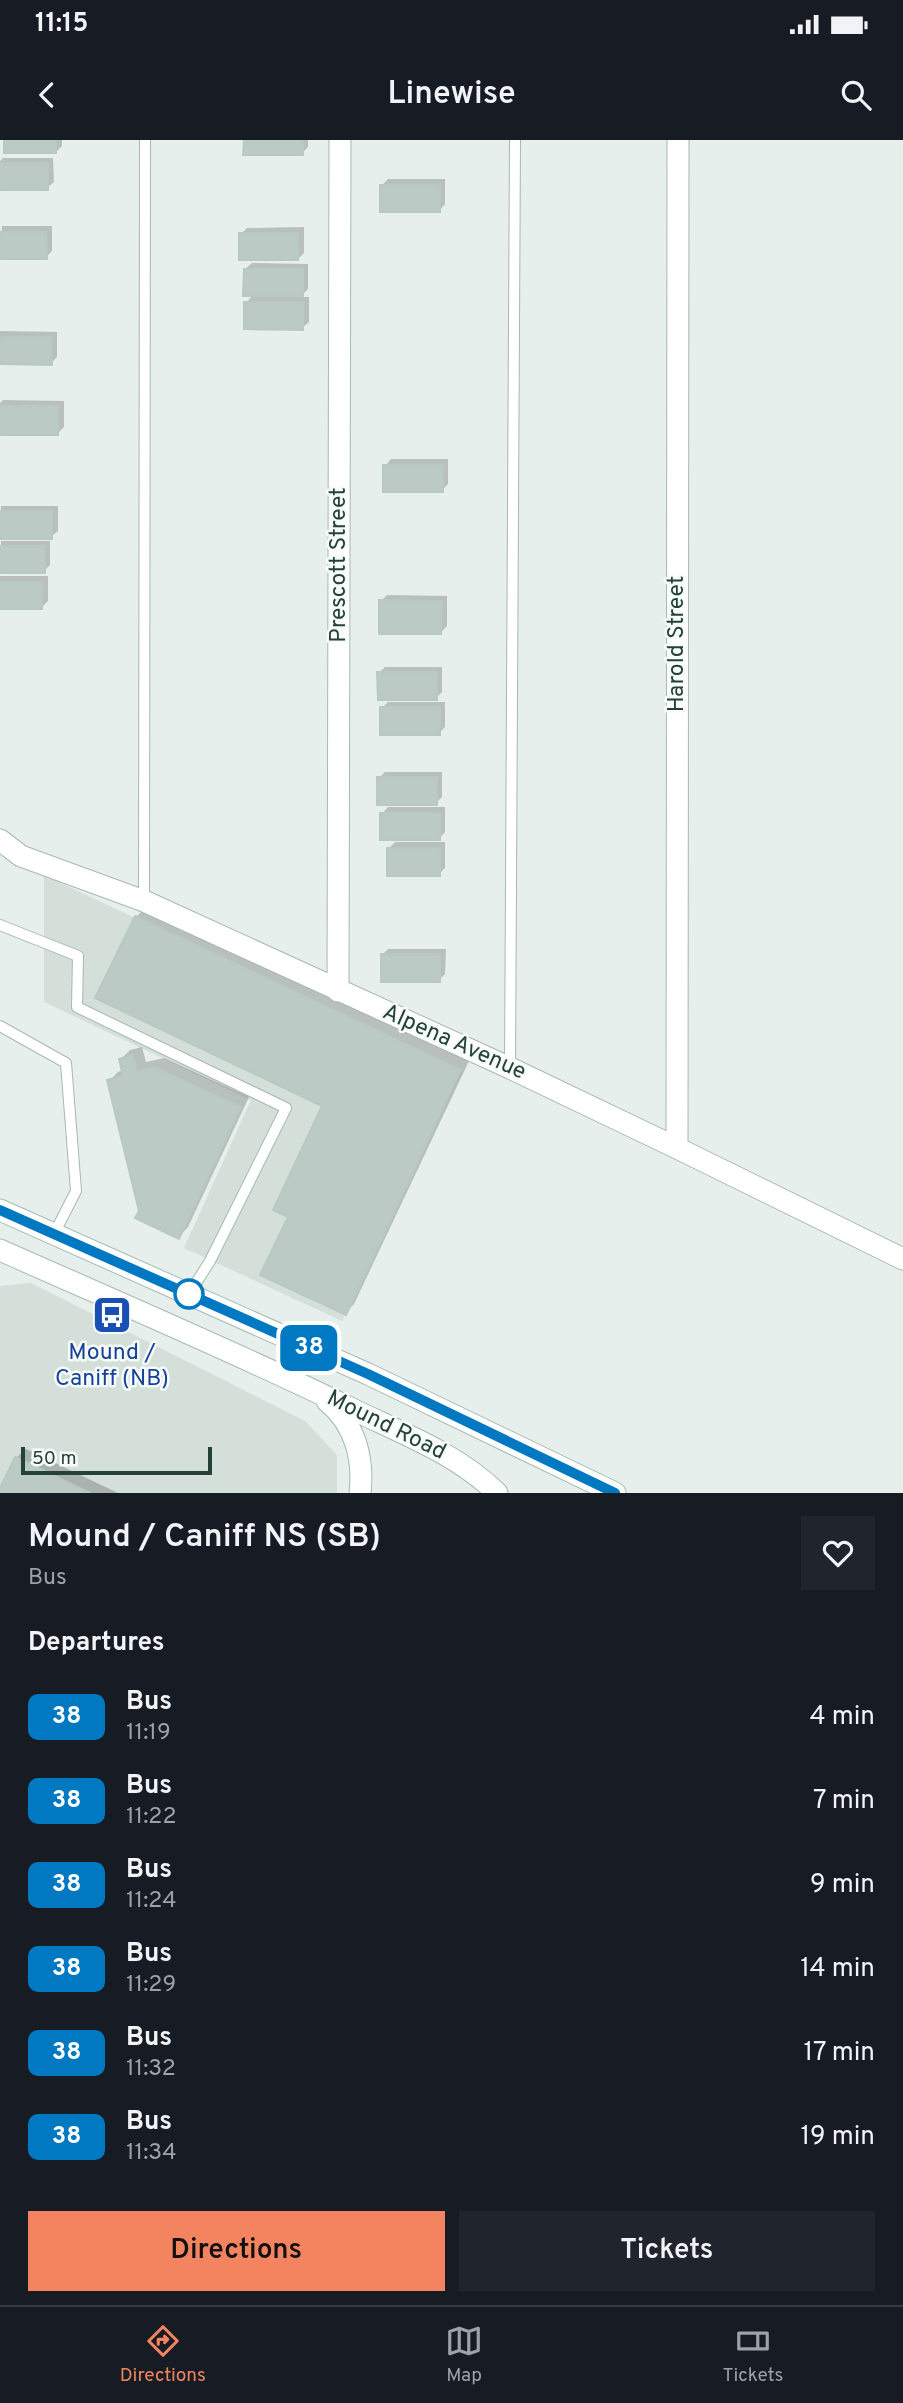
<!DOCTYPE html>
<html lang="en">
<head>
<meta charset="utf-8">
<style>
	:root { --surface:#171b24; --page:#20242c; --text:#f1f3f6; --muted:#9ea1a6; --line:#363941; --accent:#f4845f }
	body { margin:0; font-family:Overpass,sans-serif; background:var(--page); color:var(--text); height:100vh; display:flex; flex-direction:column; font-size:26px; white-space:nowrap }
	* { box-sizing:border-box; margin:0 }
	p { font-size:23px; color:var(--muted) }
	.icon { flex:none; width:38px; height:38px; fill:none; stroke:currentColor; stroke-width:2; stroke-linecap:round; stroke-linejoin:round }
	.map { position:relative; height:1353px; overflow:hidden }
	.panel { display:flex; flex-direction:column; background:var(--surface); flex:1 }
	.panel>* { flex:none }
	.badge { padding:0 14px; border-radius:10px; font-size:24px; line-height:46px }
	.scale { position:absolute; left:21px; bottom:18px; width:191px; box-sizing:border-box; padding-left:7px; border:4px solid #24423a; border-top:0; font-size:19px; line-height:24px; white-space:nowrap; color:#24423a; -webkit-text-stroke:5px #f7fbf9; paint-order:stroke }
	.map>.badge { position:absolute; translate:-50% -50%; box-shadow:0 0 0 4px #fff }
	h2 { padding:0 28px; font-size:26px; line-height:63px }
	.round { display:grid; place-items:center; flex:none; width:74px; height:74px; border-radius:0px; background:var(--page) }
	.overview { display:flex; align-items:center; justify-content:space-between; height:119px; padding:0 28px }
	h1 { font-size:33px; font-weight:600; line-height:52px }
	.primary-button { display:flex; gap:14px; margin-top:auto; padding:14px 28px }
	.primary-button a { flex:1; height:80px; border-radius:0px; background:var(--accent); color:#111; font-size:28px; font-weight:600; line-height:80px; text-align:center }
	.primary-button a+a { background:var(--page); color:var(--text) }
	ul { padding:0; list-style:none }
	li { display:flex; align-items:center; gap:21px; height:84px; padding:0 28px }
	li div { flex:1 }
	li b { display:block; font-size:26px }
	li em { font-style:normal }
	li .badge { min-width:77px; font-weight:700; text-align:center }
	.status { display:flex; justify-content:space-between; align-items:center; height:49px; padding:0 35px; background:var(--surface); direction:ltr }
	.status svg { height:19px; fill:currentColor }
	header { display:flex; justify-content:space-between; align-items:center; height:91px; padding:0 28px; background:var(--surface); font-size:32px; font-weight:600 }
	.menu { display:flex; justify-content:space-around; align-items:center; height:98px; border-top:2px solid var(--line); background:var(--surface); font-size:19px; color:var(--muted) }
	.menu a { display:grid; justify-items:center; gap:4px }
	.menu .current { color:var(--accent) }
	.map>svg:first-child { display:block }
	.built { fill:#d4dfda }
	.shadow { fill:#0003 }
	.building { fill:#bbcac4; stroke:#b8c9c2; stroke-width:2 }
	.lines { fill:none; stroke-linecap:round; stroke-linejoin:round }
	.lane-casing { stroke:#a8b8b2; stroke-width:12 }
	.street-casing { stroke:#a8b8b2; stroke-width:23 }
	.secondary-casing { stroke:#a4bbb3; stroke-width:23 }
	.lane { stroke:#fff; stroke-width:10 }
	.street { stroke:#fff; stroke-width:21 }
	.secondary { stroke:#fff; stroke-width:21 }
	.line-casing { stroke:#fff; stroke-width:16 }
	.line { stroke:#0079c2; stroke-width:10 }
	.stop-dot { fill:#fff; stroke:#0079c2; stroke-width:3.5 }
	.labels { text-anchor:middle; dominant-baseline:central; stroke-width:5; stroke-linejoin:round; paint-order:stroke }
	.street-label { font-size:23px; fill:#24423a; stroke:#f7fbf9 }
	.transit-label { font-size:23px; fill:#164399; stroke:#f7fbf9 }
</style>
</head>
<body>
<div class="status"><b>11:15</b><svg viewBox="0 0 49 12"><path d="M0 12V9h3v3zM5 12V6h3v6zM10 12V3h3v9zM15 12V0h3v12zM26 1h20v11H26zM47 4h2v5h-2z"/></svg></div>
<header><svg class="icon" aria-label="back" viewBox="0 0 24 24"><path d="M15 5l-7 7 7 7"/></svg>Linewise<svg class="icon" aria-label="search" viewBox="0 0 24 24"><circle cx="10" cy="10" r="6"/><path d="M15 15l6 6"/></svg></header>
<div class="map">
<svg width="903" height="1353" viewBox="0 0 903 1353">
	<rect width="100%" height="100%" fill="#e6efeb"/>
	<path class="built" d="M44,735L462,932L342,1181L184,1108L251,960L44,862Z
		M31,1143L305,1281L337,1315V1353H0V1146Z"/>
	<path class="shadow" d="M6,0H62V6L56,12Z
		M245,0H308V7L302,13Z
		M3,18H53L54,42L47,48H0V21Z
		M388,39H445V64L439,71L382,45Z
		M2,86H52V111L46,117H0Z
		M304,87V113L298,119L241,94L247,88Z
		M252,123L308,124V149L300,157H309V182L302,188L246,163L254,154L245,129Z
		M0,191L57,192V217L51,223H0Z
		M3,260L64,261V287L57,294H0V263Z
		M391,319H448V344L442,350L385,326Z
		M1,366H58V391L51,397H0Z
		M1,401H50V425L44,431H0Z
		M0,436H48V461L42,467H0Z
		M387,455L447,456V486L441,492L381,461Z
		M385,527H442V552L436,558L379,533Z
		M388,562H445V587L439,593L382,568Z
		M385,632H442V657L436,663L379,638Z
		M388,667H445V692L439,699L382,674Z
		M395,702H445V728L439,734L389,708Z
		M146,767L469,921L354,1164L345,1173L290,1076L324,965L136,777Z
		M388,809H446L445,834L439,840L382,815Z
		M142,907L146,922L164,918L249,957L188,1087L179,1097L140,1071L109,941L118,932L123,930L121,919L130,910Z
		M26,1309L118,1353H0L16,1318Z"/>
	<path class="building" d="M4,0H56V13H4Z
		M244,0H303V15H243Z
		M0,23H48V50H0Z
		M380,45H440V72H380Z
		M0,92H46L47,119H0Z
		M239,93H298V120H239Z
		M244,129H303V156H243Z
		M244,162H303V190L244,189Z
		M0,197H51L52,225L0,224Z
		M0,266H58V295H0Z
		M383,325H443V352H383Z
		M0,371H52V399H0Z
		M0,406H45V433H0Z
		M0,442H43L42,469H0Z
		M379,460L442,461L441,494H379Z
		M377,532H437V560H378Z
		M380,567H440V595H380Z
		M377,637H437V665H377Z
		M380,673H440V700H380Z
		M387,708H440V736H387Z
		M135,776L461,930L346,1175L260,1135L288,1077L273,1070L322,966L95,858Z
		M381,814H440V842H381Z
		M133,915L137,931L154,927L241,967L179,1099L135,1078L139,1071L107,940L123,936L119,919Z
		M15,1317L90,1353H0V1348Z"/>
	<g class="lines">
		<g class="lane-casing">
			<path id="lane" d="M144,761L145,0
				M0,785L78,816L77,867L286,968L210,1121L189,1154
				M0,886L66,923L76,1051L54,1094
				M510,928L515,0"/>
		</g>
		<g class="street-casing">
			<path id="street" d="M0,700L21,716L144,761L510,928L677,1008L903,1119
				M338,851L340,0
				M677,1008L678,0"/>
		</g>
		<g class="secondary-casing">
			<path id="secondary" d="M0,1070L368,1234L615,1353
				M0,1110C117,1162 235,1212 350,1268C401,1293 456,1313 497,1353
				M327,1261C355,1284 364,1318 360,1353"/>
		</g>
		<use href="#lane" class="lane"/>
		<use href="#street" class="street"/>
		<use href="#secondary" class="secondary"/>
	</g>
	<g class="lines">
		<g class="line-casing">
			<path id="line" d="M0,1070L368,1234L615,1353"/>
		</g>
		<use href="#line" class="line"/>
	</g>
	<defs>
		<g id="bus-square" transform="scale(2.0125)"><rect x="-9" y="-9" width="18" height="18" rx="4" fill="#1a4fb4" stroke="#f7fbf9"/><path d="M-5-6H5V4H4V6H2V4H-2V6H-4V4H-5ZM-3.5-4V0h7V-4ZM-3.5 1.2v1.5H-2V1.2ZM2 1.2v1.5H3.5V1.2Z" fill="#fff"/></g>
	</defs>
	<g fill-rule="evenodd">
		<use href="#bus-square" x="112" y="1175"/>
	</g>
	<circle class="stop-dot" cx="189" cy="1154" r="14"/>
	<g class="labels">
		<g class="street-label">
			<text transform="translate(339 425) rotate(-90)">Prescott Street</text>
			<text transform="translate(677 504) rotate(-90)">Harold Street</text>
			<text transform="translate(454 903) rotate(24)">Alpena Avenue</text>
			<text transform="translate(386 1286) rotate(26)">Mound Road</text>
		</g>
		<g class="transit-label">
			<text x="112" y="1213">Mound /<tspan x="112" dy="26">Caniff (NB)</tspan></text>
		</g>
	</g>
</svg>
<div class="scale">50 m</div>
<b class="badge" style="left:309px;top:1208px;background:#0079c2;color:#fff">38</b>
</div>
<section class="panel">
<div class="overview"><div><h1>Mound / Caniff NS (SB)</h1><p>Bus</p></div><a class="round"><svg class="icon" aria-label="heart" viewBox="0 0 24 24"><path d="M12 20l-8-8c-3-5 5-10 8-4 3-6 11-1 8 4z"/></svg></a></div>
<h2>Departures</h2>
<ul>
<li><span class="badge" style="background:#0079c2;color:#fff">38</span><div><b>Bus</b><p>11:19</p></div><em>4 min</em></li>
<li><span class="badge" style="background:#0079c2;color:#fff">38</span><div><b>Bus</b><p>11:22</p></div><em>7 min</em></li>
<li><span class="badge" style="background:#0079c2;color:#fff">38</span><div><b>Bus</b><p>11:24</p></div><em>9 min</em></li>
<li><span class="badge" style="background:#0079c2;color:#fff">38</span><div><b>Bus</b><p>11:29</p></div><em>14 min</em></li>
<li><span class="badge" style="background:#0079c2;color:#fff">38</span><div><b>Bus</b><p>11:32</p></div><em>17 min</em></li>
<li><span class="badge" style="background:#0079c2;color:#fff">38</span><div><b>Bus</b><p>11:34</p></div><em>19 min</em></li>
</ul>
<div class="primary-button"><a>Directions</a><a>Tickets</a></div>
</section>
<nav class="menu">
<a class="current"><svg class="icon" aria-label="directions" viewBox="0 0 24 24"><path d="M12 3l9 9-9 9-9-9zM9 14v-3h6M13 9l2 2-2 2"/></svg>Directions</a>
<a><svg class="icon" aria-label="map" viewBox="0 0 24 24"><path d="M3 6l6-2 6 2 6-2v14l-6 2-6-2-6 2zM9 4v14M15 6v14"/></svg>Map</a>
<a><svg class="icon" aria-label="tickets" viewBox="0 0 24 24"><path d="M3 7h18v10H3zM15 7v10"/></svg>Tickets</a>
</nav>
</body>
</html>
